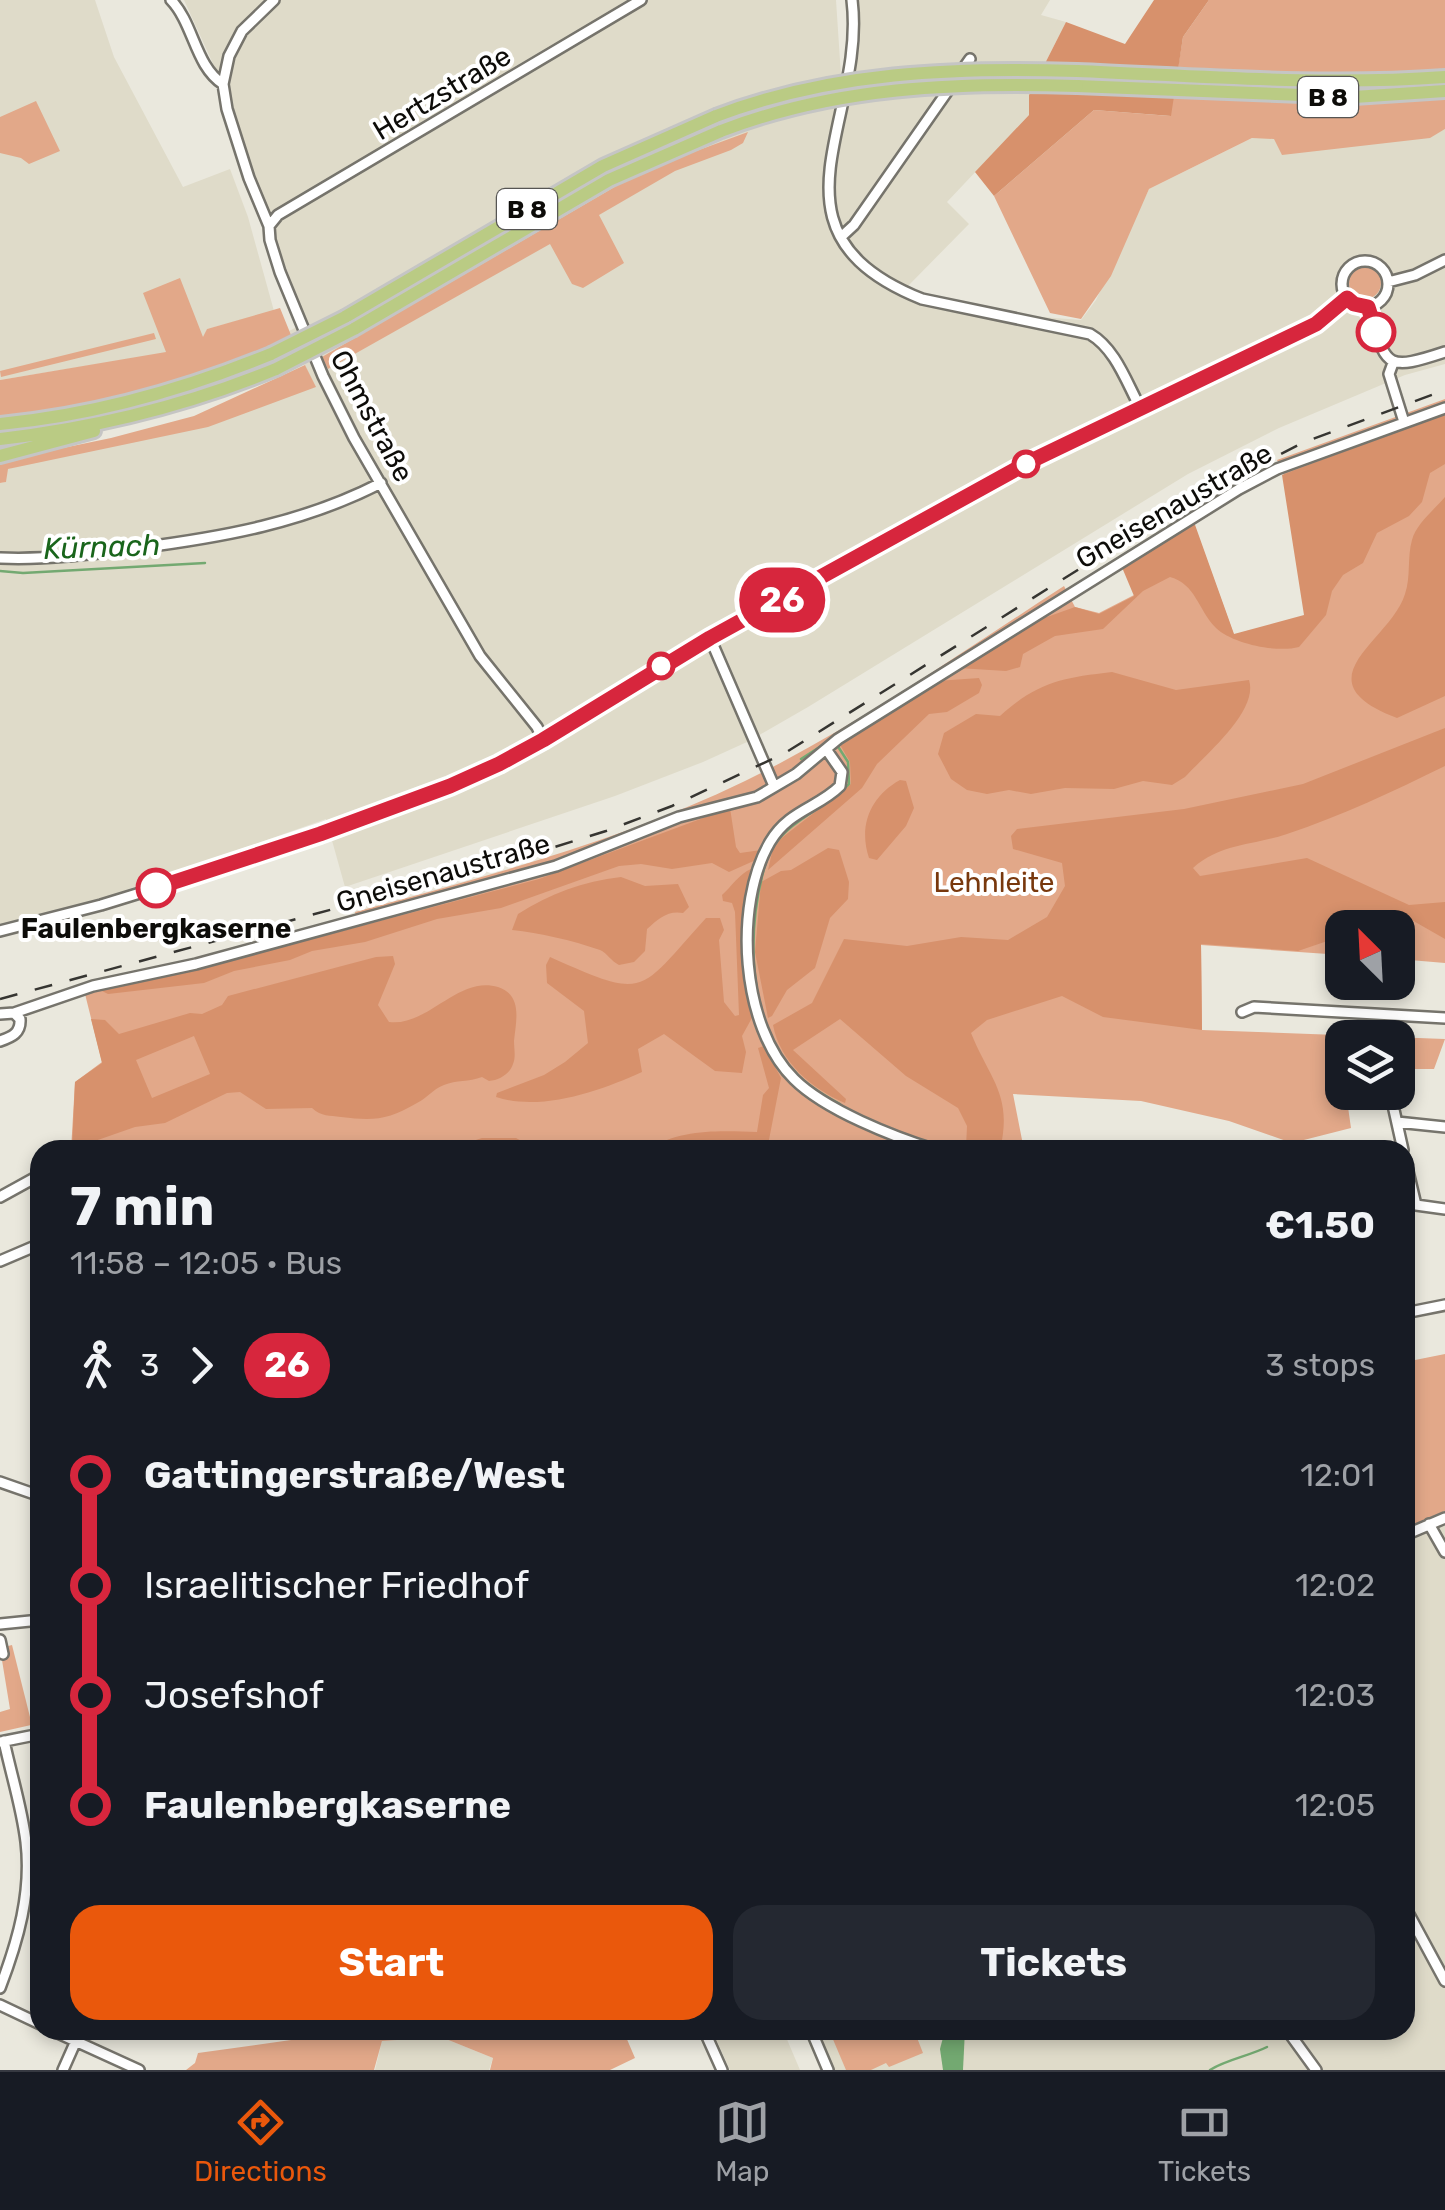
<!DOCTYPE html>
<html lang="en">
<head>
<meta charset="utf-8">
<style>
	:root { --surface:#171b24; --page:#242831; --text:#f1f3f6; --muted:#9ea1a6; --line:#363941; --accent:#ea580c }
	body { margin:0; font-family:Rubik,sans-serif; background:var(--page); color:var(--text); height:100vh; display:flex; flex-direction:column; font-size:38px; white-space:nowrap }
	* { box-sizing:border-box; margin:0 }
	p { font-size:32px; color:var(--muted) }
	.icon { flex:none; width:55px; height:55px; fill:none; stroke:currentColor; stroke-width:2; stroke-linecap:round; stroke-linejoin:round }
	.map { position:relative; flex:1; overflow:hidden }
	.drawer { position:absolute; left:30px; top:1140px; width:1385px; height:900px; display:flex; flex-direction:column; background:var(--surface); border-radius:30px; box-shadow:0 5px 15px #0003 }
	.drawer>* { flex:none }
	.badge { padding:0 20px; border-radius:32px; font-size:35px; line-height:65px }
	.needle { width:65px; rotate:336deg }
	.tools { position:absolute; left:1325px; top:910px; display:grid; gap:20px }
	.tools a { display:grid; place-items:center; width:90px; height:90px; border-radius:20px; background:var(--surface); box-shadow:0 5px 15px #0003; font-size:50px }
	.map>.badge { position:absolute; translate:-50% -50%; box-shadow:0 0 0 5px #fff }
	.legs { display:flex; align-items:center; gap:15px; height:110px; padding:0 40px; font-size:32px }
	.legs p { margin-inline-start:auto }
	.summary { display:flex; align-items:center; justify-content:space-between; height:170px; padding:0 40px }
	h1 { font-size:55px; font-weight:700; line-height:75px }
	.action { display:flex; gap:20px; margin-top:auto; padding:20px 40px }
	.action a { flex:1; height:115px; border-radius:30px; background:var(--accent); color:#fff; font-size:40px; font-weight:700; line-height:115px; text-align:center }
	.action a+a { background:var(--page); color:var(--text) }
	ul { padding:0 40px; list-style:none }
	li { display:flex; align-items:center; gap:35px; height:110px; font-size:38px }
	li i { display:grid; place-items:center; width:15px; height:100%; margin:0 12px; background:currentColor }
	li i::after { content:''; width:25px; height:25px; margin:-12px; border:8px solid; border-radius:50%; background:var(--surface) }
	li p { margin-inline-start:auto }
	li:first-child i { background:linear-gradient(#0000 50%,currentColor 0) }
	li:last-child i { background:linear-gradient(currentColor 50%,#0000 0) }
	.tabs { display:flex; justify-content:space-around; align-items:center; height:140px; border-top:2px solid var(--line); background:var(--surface); font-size:28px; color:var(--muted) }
	.tabs a { display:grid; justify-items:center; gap:5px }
	.tabs .on { color:var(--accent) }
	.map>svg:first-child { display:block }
	.built { fill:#dfdbc9 }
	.green { fill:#e2a889 }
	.forest { fill:#d7916c; fill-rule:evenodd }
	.water { fill:#73a971 }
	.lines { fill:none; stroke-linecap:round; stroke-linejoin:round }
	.stream { stroke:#73a971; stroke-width:2.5 }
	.minor-casing { stroke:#76746c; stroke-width:14 }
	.highway-casing { stroke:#c5c5c4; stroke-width:18 }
	.minor { stroke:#fff; stroke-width:9 }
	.highway { stroke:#bacb84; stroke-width:12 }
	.rail { stroke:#363531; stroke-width:2.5; stroke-dasharray:18 18; stroke-linecap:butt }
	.highway-bridge-casing { stroke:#c5c5c4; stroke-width:18; stroke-linecap:butt }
	.highway-bridge { stroke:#bacb84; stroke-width:12 }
	.line-1-casing { stroke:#fff; stroke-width:22 }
	.line-1 { stroke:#d7263d; stroke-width:15 }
	.stop-1-dot { fill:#fff; stroke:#d7263d; stroke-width:5 }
	.labels { text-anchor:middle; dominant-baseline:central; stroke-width:8; stroke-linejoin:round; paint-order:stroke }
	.shield { fill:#fff; stroke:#565553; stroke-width:2.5 }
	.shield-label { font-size:25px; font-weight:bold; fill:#0d0c09 }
	.street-label { font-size:28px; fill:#0d0c09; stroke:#fff }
	.park-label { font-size:28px; fill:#78380d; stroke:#fff }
	.stop-label { font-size:28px; font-weight:bold; fill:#0d0c09; stroke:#fff }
	.water-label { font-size:30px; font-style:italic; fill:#19651b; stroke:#fff }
</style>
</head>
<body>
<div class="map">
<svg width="1445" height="2070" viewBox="0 0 1445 2070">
	<rect width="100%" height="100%" fill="#eae8dd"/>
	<path class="built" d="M0,0H95L114,57L183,187L230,169L248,217L274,311L207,329L205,337L165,353L0,380Z
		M184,0H836L844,121L860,41L857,0H1050L1041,15L1066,22L1029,95V115L947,202L969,224L908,286L937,309L1081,320L1096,300L1149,189L1252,138H1429L1445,129V364L1405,375L1279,428L1188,474L808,707L747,742L703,762L615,796L345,887L326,819L30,924L0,931V483L6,482L7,469L315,387L289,331L307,322L251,177L229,107V81L219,77Z
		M1445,1511V2070H833L816,2030H1405V1528Z
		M712,2030H783L800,2070H730Z
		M441,2037L493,2058L489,2070H375L382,2041Z"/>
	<path class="green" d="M1209,0H1445V129L1430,138L1282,155L1274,139L1252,138L1149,189L1111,276L1081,319L1050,313L994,196L1094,110L1170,116L1183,37Z
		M36,101L60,151L29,164L21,158L0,153V117Z
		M748,132L743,143L731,150L675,171L599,215L624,263L583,288L572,284L550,244L328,369L322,357L618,185L669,161Z
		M1349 283a16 16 0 1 1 32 0a16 16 0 1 1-32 0Z
		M180,278L203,337L207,329L280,308L291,335C201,382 101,408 0,417V380L166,352L143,293Z
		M154,333L156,339L1,377L0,371Z
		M305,365L316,387L208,427L8,469L6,482L0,483V461L111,438L194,416Z
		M1445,399V963L1398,959V928H1342V955L1201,945L1202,1030L1445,1039L1434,1069H1398V1038H1342V1092L1346,1093L1351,1128L1292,1143L1229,1121L1141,1101L1013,1094L1024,1150H71L75,1082L102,1062L84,990L243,956L358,924L355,912C487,876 621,841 745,781C854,728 962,652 1064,586L1075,607L1099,613L1134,595L1194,524L1234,635L1307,616L1283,471L1277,460Z
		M1445,1354V1511L1405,1528V1362Z
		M12,1645L30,1717L40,1716V1723L0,1732V1712L10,1709L0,1648Z
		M313,2030H623L635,2058L610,2070H490L493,2058L441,2037L382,2041L374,2070H186L195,2063L198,2053L291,2040Z
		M829,2030H914L923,2053L889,2067L886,2063L871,2070H846Z"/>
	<path class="forest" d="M1154,0H1209L1183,37L1171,116L1094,110L994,196L975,172L1029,115V95L1066,22L1125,44Z
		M1445,413V464L1430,473L1422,502L1409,516L1377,533L1363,563L1343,575L1332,591L1326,615L1299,647C1277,653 1233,644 1216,628C1198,610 1196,584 1170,577L1143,591L1103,629L1055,636L1023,654L1020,667L1006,671L958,668L1039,616L1047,617L1075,607L1099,614L1134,596L1121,565L1194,522L1234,634L1304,615L1282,475Z
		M1445,497V696L1397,718C1297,680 1391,641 1405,594C1411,577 1407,557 1412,540C1416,524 1435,509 1445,497Z
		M1112,672L1176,690L1249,680C1259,711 1205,755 1185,777L1172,785L1143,781L1114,789L1065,788L1031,794L1009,790L987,794L967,790L951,779L938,754L944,733L976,714L1000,716C1038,682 1061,678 1112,672Z
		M979,678L982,685L979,693L947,712L929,714L877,764L862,788L768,870L773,848L779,840L851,784L850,762L839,743L937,681Z
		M1445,728V766C1394,791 1341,816 1287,834C1251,846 1222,843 1193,868L1200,876L1307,858L1409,905L1445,902V939L1403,915L1367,927L1342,928V936L1298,951L1201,944L1202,1030L1103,1017L1062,996L987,1020L971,1033C990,1080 1013,1095 1000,1150L966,1148L967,1126L958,1108L906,1076L840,1019L793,1050L846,1099L845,1103C812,1089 780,1062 773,1025L812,1003L844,939L907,946L961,937L1008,940L1047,917L1065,886L1062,863L1013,849L1011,836L1017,829L1184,809L1303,784Z
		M900,780L906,781L914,808L906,826L877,860L869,858C858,825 871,796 900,780Z
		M730,808L736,847L740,853L761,850L758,859L729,872L712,863L672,869L641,864L619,866L501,908L437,919L365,942L312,951L290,960L234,971L204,983L108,994L100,990L179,974L539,879Z
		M828,848L839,850L849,882L848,899L830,918L815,968L787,990L772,1016L768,1018L755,952L761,882L781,871L791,870Z
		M751,869L745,903V968L753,1016L742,1036L746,1052L742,1073L715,1071L664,1034L638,1049L642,1072C600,1091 541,1112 496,1097L497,1093L544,1075L565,1062L588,1043L584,1011L547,983L546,965L550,957C648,1001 638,993 706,918H720L724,930L719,940L724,1002L735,1016L739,1015L735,912L732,903L723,901L722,895C731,887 740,873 751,869Z
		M621,877L645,886L678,884L689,907L683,913C668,910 658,919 647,929L645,951L634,962L619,965C611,961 607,953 600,950C571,940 540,933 512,930L518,914C550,894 583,881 621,877Z
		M393,956L395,964L378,1005L389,1022C428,1027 458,975 498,987C523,995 516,1021 514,1041C514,1047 516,1058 513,1064C510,1074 499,1080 489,1081L482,1077C469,1082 456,1080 444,1085C433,1089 427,1098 417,1103C388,1120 374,1121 341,1117C329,1115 322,1117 312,1108L266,1109L240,1092L227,1093L165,1123L135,1127L72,1149L75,1082L102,1063L91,1019L105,1020L119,1034L190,1013L202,1014L222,1005L228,996L376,957ZM194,1036L210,1074L152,1098L136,1060Z
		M764,1046L781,1078L767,1150H649C679,1128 722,1131 757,1132L763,1095L769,1088L758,1048Z
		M482,1138H516L538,1150H445Z"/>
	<path class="water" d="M945,2030H965L963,2070H943L940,2049Z"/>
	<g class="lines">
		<path class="stream" d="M0,571L23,573L205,563
			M801,759L832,739
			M773,847C791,819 826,808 849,784L848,762L837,745
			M767,859C746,922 745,1022 796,1073C808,1086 825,1096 840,1104
			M1210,2070C1225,2060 1249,2056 1267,2047"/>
		<g class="minor-casing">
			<path id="minor" d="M171,0C194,24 195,66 223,84
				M274,0L242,31L229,56L223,84L227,109L249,178L269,226L270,240L280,272L323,376L354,438L480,656L537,727L543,740
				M852,0C867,121 755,232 922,299L1090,334C1116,349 1127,384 1141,409
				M269,226L278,215L641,0
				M841,237L854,225L970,59
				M1342 284a23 23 0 1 1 46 0a23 23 0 1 1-46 0Z
				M1388,282L1415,275L1445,260
				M1368,307C1387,365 1382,373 1445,352
				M1393,363L1389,374L1404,422
				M0,558C47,560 92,554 138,548C223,537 303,523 381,483
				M710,638L774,786
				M826,749L842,772L840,786C818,808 789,810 770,842C733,905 741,1027 794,1079C825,1110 894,1137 936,1150
				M0,931L101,905L221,868L450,786L499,764L543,740L710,638L1031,461L1316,324L1347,298
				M1242,1012L1254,1007L1445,1018
				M0,1014L14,1013L93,986L196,964L556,866L679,817L757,797L796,774L838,739L1239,489L1277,469L1445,408
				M0,1041C12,1037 21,1033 20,1019L14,1013
				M1390,1092L1403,1150
				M1397,1122L1445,1127
				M1405,1159L1416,1205L1445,1209
				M0,1197L40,1175
				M0,1261L40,1244
				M1405,1313L1445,1305
				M0,1482L40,1496
				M1429,1524L1445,1552
				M1405,1535L1445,1518
				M0,1624L40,1620
				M0,1640L3,1654
				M0,1742L40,1734
				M1405,1907L1445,1981
				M0,1988C18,1941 32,1892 26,1842C22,1808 11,1774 4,1741
				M0,2005L40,2024
				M51,2030L139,2070
				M704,2030L722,2070
				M811,2030L828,2070
				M1287,2030L1316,2070
				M63,2070L75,2043"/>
		</g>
		<g class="highway-casing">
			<path id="highway" d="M1077,71C1200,76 1322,86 1445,77
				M1077,86L1354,97L1445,91
				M345,317L603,166L716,116
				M354,329L609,180L721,131
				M0,424C95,415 183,390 271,354
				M0,439C96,428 186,406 276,369
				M0,456L94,431"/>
		</g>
		<use href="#minor" class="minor"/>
		<use href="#highway" class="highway"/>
		<path class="rail" d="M0,999L500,864L606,831L672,806L785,753L1180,506L1302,443L1445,390"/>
		<g class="highway-bridge-casing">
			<path id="highway-bridge" d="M716,116C831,72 954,67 1077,71
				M721,131C835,87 956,82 1077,86
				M271,354L345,317
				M276,369L354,329"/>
		</g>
		<use href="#highway-bridge" class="highway-bridge"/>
	</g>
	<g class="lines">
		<g class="line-1-casing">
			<path id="line-1" d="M156,888L320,834L450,786L499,764L543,740L710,638L1031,461L1316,324L1347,298L1354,304L1368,307L1376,332"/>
		</g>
		<use href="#line-1" class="line-1"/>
	</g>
	<g class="stop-1-dot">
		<circle cx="1376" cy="332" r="18"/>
		<circle cx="1026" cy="464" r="12"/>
		<circle cx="661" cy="666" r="12"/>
		<circle cx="156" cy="888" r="18"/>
	</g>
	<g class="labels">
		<g class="shield">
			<rect x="1298" y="77" width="60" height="40" rx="8"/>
			<rect x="497" y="189" width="60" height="40" rx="8"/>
		</g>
		<g class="shield-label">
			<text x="1328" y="97">B 8</text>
			<text x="527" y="209">B 8</text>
		</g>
		<g class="street-label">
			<text transform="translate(442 93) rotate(-31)">Hertzstraße</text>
			<text transform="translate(372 416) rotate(62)">Ohmstraße</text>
			<text transform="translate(1174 506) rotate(-30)">Gneisenaustraße</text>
			<text transform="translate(443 873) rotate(-16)">Gneisenaustraße</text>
		</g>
		<g class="park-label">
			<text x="994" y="882">Lehnleite</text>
		</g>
		<g class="stop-label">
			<text x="156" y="928">Faulenbergkaserne</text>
		</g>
		<g class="water-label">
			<text transform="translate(102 547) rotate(-2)">Kürnach</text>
		</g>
	</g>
</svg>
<div class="tools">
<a><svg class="needle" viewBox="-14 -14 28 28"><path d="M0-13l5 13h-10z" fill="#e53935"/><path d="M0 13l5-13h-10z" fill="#9ea1a6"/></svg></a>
<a><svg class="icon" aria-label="layers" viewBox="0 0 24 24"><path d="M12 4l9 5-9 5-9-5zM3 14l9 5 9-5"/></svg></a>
</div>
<b class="badge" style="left:782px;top:600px;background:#d7263d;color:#fff">26</b>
<section class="drawer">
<div class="summary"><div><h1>7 min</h1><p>11:58 – 12:05 · Bus</p></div><b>€1.50</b></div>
<div class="legs"><svg class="icon" aria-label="walk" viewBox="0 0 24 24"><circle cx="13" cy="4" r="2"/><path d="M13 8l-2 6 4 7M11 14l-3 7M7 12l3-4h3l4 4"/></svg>3<svg class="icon" aria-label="forward" viewBox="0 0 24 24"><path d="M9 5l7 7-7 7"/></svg><b class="badge" style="background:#d7263d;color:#fff">26</b><p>3 stops</p></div>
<ul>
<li><i style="color:#d7263d"></i><b>Gattingerstraße/West</b><p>12:01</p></li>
<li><i style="color:#d7263d"></i><span>Israelitischer Friedhof</span><p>12:02</p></li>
<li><i style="color:#d7263d"></i><span>Josefshof</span><p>12:03</p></li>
<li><i style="color:#d7263d"></i><b>Faulenbergkaserne</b><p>12:05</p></li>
</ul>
<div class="action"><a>Start</a><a>Tickets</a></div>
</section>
</div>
<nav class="tabs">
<a class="on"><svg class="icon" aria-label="directions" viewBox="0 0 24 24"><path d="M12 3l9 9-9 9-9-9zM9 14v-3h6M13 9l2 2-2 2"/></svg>Directions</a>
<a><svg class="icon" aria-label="map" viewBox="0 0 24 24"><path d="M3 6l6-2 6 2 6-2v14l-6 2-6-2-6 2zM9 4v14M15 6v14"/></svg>Map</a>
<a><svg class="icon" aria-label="tickets" viewBox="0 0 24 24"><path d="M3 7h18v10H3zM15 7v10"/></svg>Tickets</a>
</nav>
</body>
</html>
